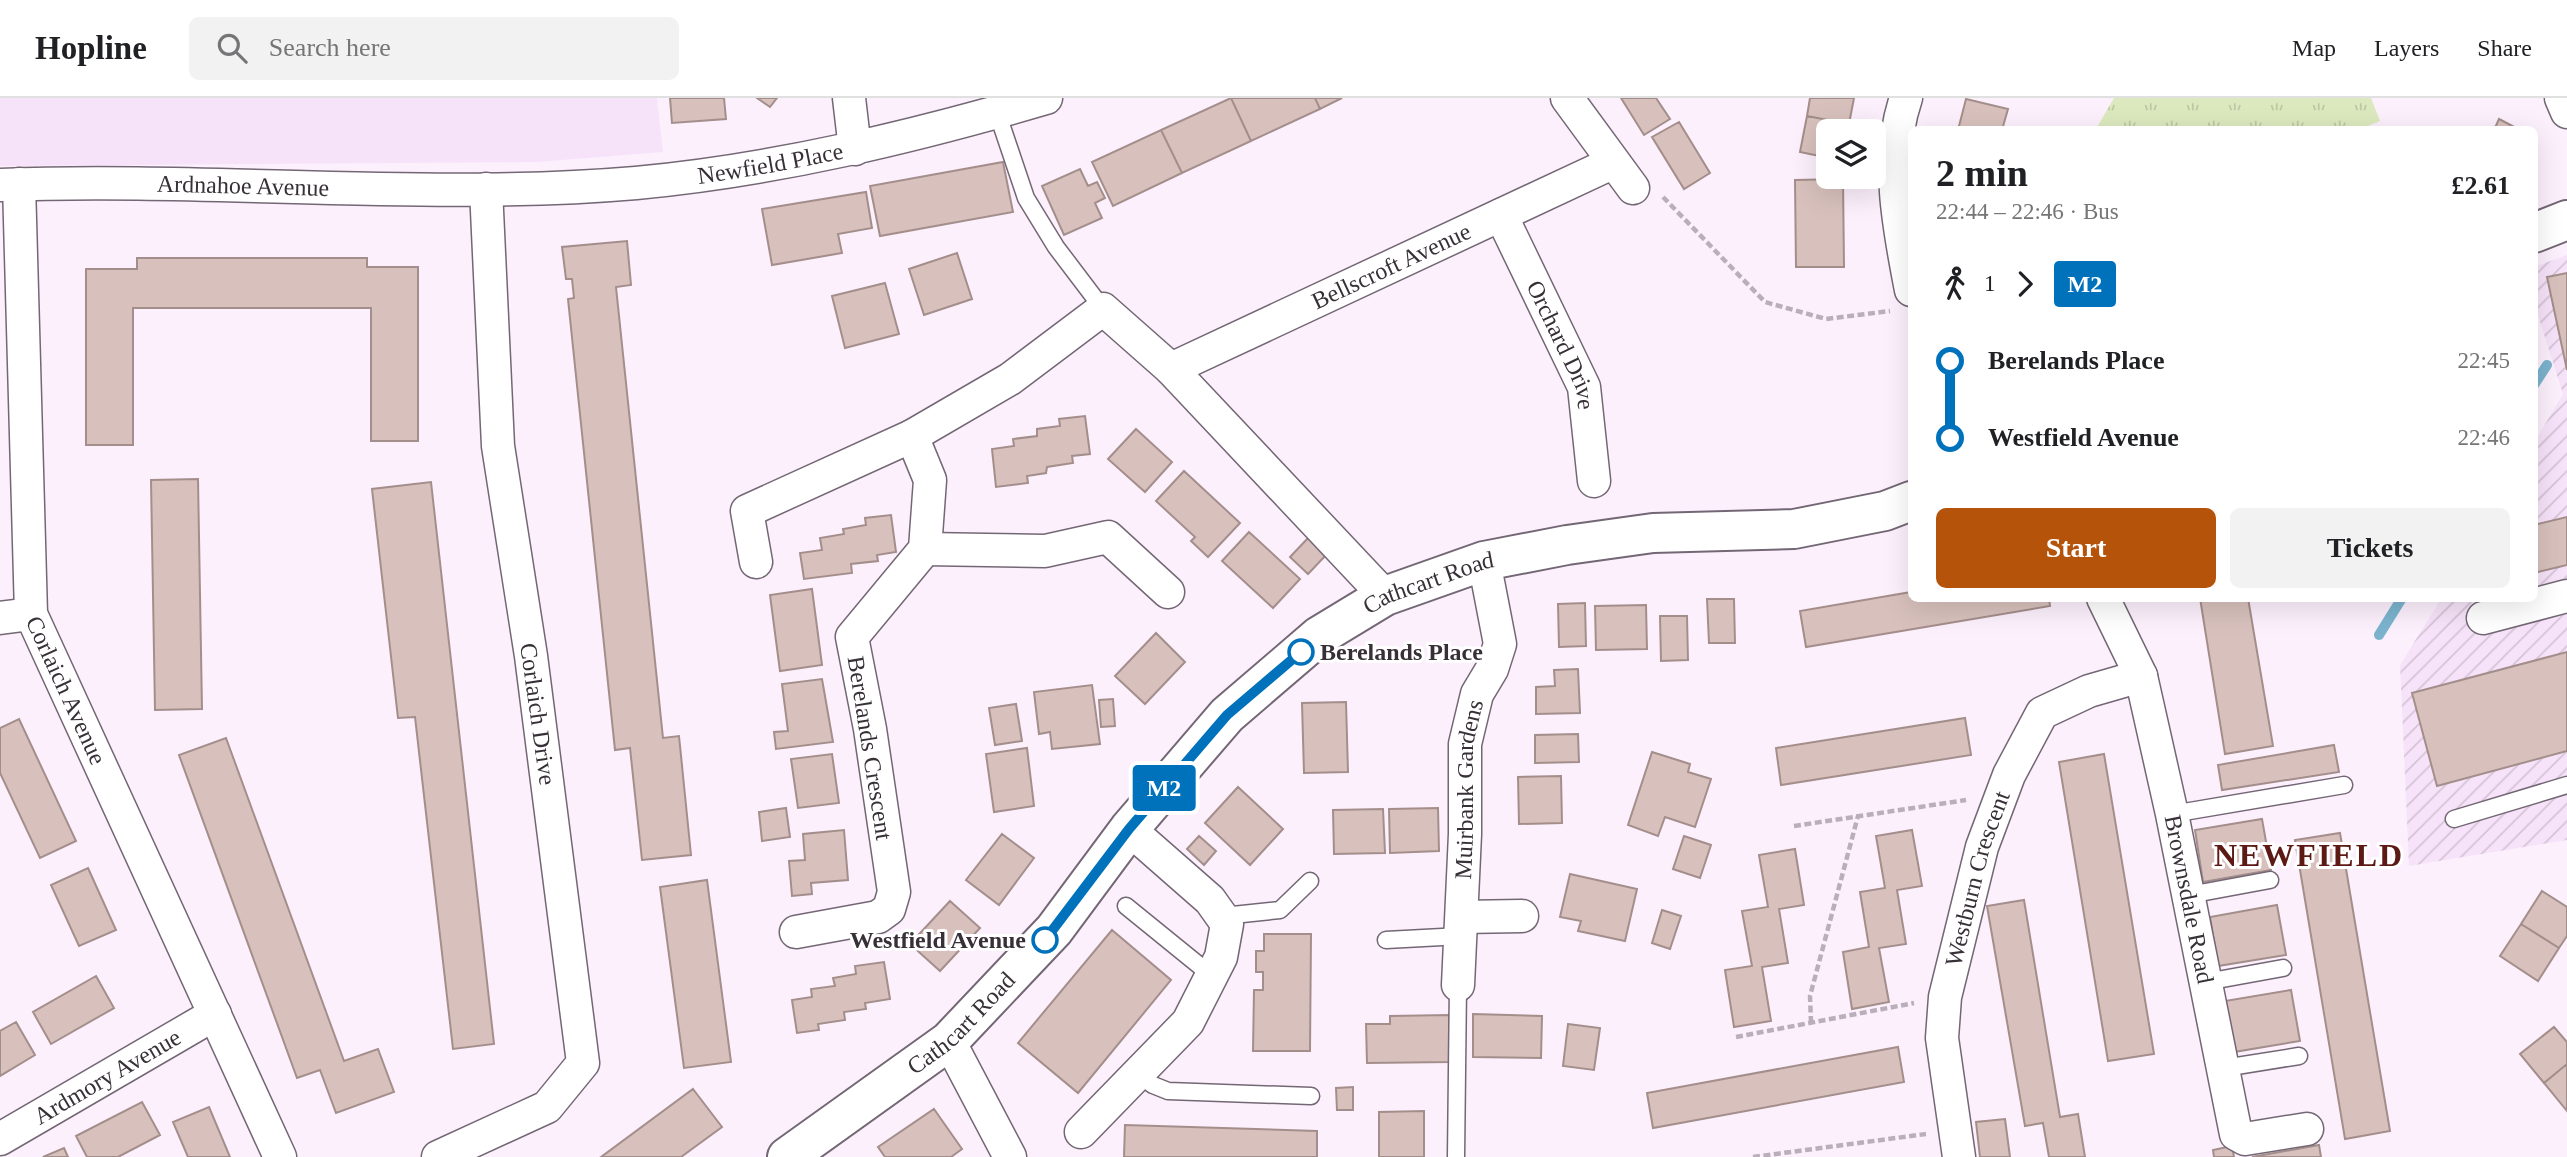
<!DOCTYPE html>
<html lang="en">
<head>
<meta charset="utf-8">
<style>
	:root { --surface:#fff; --page:#f2f2f2; --text:#202124; --muted:#757577; --line:#e0e0e0; --accent:#b45309 }
	body { margin:0; font-family:"Times New Roman",serif; background:var(--page); color:var(--text); height:100vh; display:flex; flex-direction:column; font-size:26px; white-space:nowrap }
	* { box-sizing:border-box; margin:0 }
	p { font-size:23px; color:var(--muted) }
	.icon { flex:none; width:38px; height:38px; fill:none; stroke:currentColor; stroke-width:2; stroke-linecap:round; stroke-linejoin:round }
	.map { position:relative; flex:1; overflow:hidden }
	.side { position:absolute; left:1908px; top:28px; width:630px; height:476px; display:flex; flex-direction:column; background:var(--surface); border-radius:10px; box-shadow:0 7px 28px #0002 }
	.side>* { flex:none }
	.badge { padding:0 14px; border-radius:5px; font-size:24px; line-height:46px }
	.controls { position:absolute; left:1816px; top:21px; display:grid; gap:14px }
	.controls a { display:grid; place-items:center; width:70px; height:70px; border-radius:10px; background:var(--surface); box-shadow:0 7px 28px #0002; font-size:35px }
	.map>.badge { position:absolute; translate:-50% -50%; box-shadow:0 0 0 4px #fff }
	.legs { display:flex; align-items:center; gap:10px; height:77px; padding:0 28px; font-size:23px }
	.legs p { margin-inline-start:auto }
	.summary { display:flex; align-items:center; justify-content:space-between; height:119px; padding:0 28px }
	h1 { font-size:38px; font-weight:700; line-height:52px }
	.primary-button { display:flex; gap:14px; margin-top:auto; padding:14px 28px }
	.primary-button a { flex:1; height:80px; border-radius:10px; background:var(--accent); color:#fff; font-size:28px; font-weight:700; line-height:80px; text-align:center }
	.primary-button a+a { background:var(--page); color:var(--text) }
	ul { padding:0 28px; list-style:none }
	li { display:flex; align-items:center; gap:24px; height:77px; font-size:26px }
	li i { display:grid; place-items:center; width:10px; height:100%; margin:0 9px; background:currentColor }
	li i::after { content:''; width:18px; height:18px; margin:-9px; border:5px solid; border-radius:50%; background:var(--surface) }
	li p { margin-inline-start:auto }
	li:first-child i { background:linear-gradient(#0000 50%,currentColor 0) }
	li:last-child i { background:linear-gradient(currentColor 50%,#0000 0) }
	header { display:flex; align-items:center; gap:42px; box-sizing:border-box; height:98px; padding:0 35px; background:var(--surface); border-bottom:2px solid var(--line) }
	header strong { font-size:33px }
	nav { display:flex; gap:38px; margin-inline-start:auto; font-size:24px }
	.search { width:490px; height:63px; background:var(--page); display:flex; align-items:center; gap:18px; box-sizing:border-box; padding:0 24px; border-radius:10px; color:var(--muted); font-size:26px }
	.map>svg:first-child { display:block }
	.built { fill:#f7e3f9 }
	.industrial { fill:url(#industrial-furrows) }
	.grass { fill:url(#grass-tufts) }
	.lines { fill:none; stroke-linecap:round; stroke-linejoin:round }
	.stream { stroke:#7bb3ce; stroke-width:10 }
	.building { fill:#d8c1bd; stroke:#a48e8b; stroke-width:2 }
	.service-casing { stroke:#746775; stroke-width:19 }
	.minor-casing { stroke:#746775; stroke-width:35 }
	.tertiary-casing { stroke:#746775; stroke-width:42 }
	.path { stroke:#b9afba; stroke-width:4.5; stroke-dasharray:7 3.5; stroke-linecap:butt }
	.service { stroke:#fff; stroke-width:16 }
	.minor { stroke:#fff; stroke-width:32 }
	.tertiary { stroke:#fff; stroke-width:38 }
	.line-1-casing { stroke:#fff; stroke-width:16 }
	.line-1 { stroke:#0072bc; stroke-width:10 }
	.stop-1-dot { fill:#fff; stroke:#0072bc; stroke-width:3.5 }
	.labels { text-anchor:middle; dominant-baseline:central; stroke-width:6; stroke-linejoin:round; paint-order:stroke }
	.street-label { font-size:24px; fill:#373137; stroke:#fff }
	.stop-label { font-size:24px; font-weight:bold; fill:#373137; stroke:#fff; text-anchor:start }
	.district-label { font-size:32px; font-weight:bold; letter-spacing:2px; fill:#5d1914; stroke:#fff }
</style>
</head>
<body>
<header>
<strong>Hopline</strong>
<div class="search"><svg class="icon" aria-label="search" viewBox="0 0 24 24"><circle cx="10" cy="10" r="6"/><path d="M15 15l6 6"/></svg>Search here</div>
<nav><a>Map</a><a>Layers</a><a>Share</a></nav>
</header>
<div class="map">
<svg width="2567" height="1059" viewBox="0 0 2567 1059">
	<defs>
		<pattern id="industrial-furrows" width="10" height="10" patternUnits="userSpaceOnUse" patternTransform="scale(1.75)"><rect width="10" height="10" fill="#f7e3f9"/><path d="M-1 1l2-2M0 10L10 0M9 11l2-2" fill="none" stroke="#d4c3d6"/></pattern>
		<pattern id="grass-tufts" width="24" height="20" patternUnits="userSpaceOnUse" patternTransform="scale(1.75)"><rect width="24" height="20" fill="#dce9be"/><path d="M3 7l-1-3M5 7V3M7 7l1-3M15 17l-1-3M17 17v-4M19 17l1-3" fill="none" stroke="#bdc8a4"/></pattern>
	</defs>
	<rect width="100%" height="100%" fill="#fcf0fd"/>
	<path class="built" d="M0,0H657L663,54L537,64L0,68Z"/>
	<path class="industrial" d="M2567,157V742L2409,768L2400,567L2441,501L2534,500V345L2563,296L2534,205V169Z"/>
	<path class="grass" d="M2114,0H2371L2380,23L2358,32L2096,31Z"/>
	<g class="lines">
		<path class="stream" d="M2534,287L2547,267
			M2379,537L2402,500"/>
	</g>
	<path class="building" d="M670,0H724L726,21L672,25Z
		M757,0H777L770,9Z
		M1231,0L1251,43L1182,75L1161,32Z
		M1231,0H1315L1320,11L1251,43Z
		M1315,0H1342L1320,11Z
		M1621,0H1656L1670,21L1644,37Z
		M1810,0H1854L1849,26L1807,18Z
		M1966,1L2008,11L2002,32H1958Z
		M1807,18L1849,26L1847,33H1829V60L1800,54Z
		M2499,21L2520,32H2494Z
		M1679,24L1710,75L1684,91L1652,39Z
		M1161,32L1182,75L1113,108L1092,64Z
		M1003,64L1013,114L880,138L870,88Z
		M1080,71L1088,88L1097,84L1105,100L1095,105L1102,120L1064,137L1042,88Z
		M1843,81L1844,169H1796L1795,82Z
		M866,94L872,130L838,136L842,155L772,167L762,111Z
		M627,143L631,187L616,189L663,640L679,638L691,757L642,762L630,650L615,652L568,201L574,200L572,181H566L562,149Z
		M957,155L972,201L924,217L909,171Z
		M137,160H367V169H418V343H371V210H133V347H86V171H137Z
		M2567,175V272L2547,179Z
		M885,185L899,236L845,250L832,198Z
		M1085,318L1090,356L1072,358L1073,365L1047,369L1046,375L1027,378L1028,385L996,389L992,351L1014,348L1013,341L1037,338V331L1060,328L1059,321Z
		M1136,331L1172,364L1145,394L1108,361Z
		M1184,373L1240,425L1208,459L1191,443L1195,439L1156,403Z
		M198,381L202,611L155,612L151,382Z
		M431,384L494,946L453,951L415,619L398,620L372,391Z
		M891,417L896,454L877,457L878,463L851,466L852,475L804,481L800,455L822,452L820,440L844,436L843,431L866,427L865,420Z
		M2567,419V467L2534,475V427Z
		M1249,434L1300,481L1273,510L1222,463Z
		M1309,439L1327,456L1308,476L1290,459Z
		M812,491L822,567L780,573L770,497Z
		M1911,494V500H2049L2050,508L1806,549L1800,513Z
		M2200,500H2248L2273,648L2225,656Z
		M1707,501H1734L1735,545H1709Z
		M1585,505L1586,548L1559,549L1558,506Z
		M1646,507L1647,551L1596,552L1595,508Z
		M1660,518H1687L1688,562L1661,563Z
		M1156,535L1185,564L1145,606L1115,578Z
		M2567,554V653L2437,688L2412,595Z
		M1578,571L1580,615L1536,616V589L1555,588L1554,572Z
		M822,581L833,644L776,651L774,634L788,633L782,586Z
		M1092,587L1100,646L1052,651L1050,634L1039,636L1034,594Z
		M1113,601L1115,628L1101,629L1099,602Z
		M1346,604L1348,674L1304,675L1302,605Z
		M1016,606L1022,643L995,647L989,610Z
		M1965,620L1971,657L1781,687L1776,650Z
		M19,621L76,743L40,760L0,675V630Z
		M1578,636L1579,664L1535,665V637Z
		M226,640L344,963L378,951L394,994L336,1015L320,972L297,980L179,657Z
		M2334,647L2339,674L2222,692L2218,667Z
		M1027,650L1034,708L994,714L986,656Z
		M1652,654L1690,666L1688,674L1711,681L1695,729L1665,719L1658,738L1628,727Z
		M832,656L839,705L798,710L791,661Z
		M2104,656L2154,956L2108,963L2059,664Z
		M1561,678L1562,725L1519,726L1518,679Z
		M1238,689L1283,731L1250,767L1205,725Z
		M786,710L790,739L762,743L759,714Z
		M1438,710L1439,753L1390,755L1389,711Z
		M1383,711L1385,755L1334,756L1333,712Z
		M2262,721L2271,772L2203,784L2195,732Z
		M844,732L848,782L811,785L812,796L792,798L789,763L805,762L803,736Z
		M1912,732L1922,788L1897,792L1906,846L1879,850L1889,904L1852,911L1843,854L1869,849L1860,794L1885,790L1876,738Z
		M2340,735L2390,1033L2345,1041L2295,742Z
		M1002,736L1034,760L999,807L966,782Z
		M1199,738L1216,753L1204,767L1187,751Z
		M1684,738L1711,747L1700,780L1673,771Z
		M1795,751L1804,807L1779,811L1788,865L1762,869L1771,923L1734,929L1725,872L1752,868L1742,813L1768,809L1759,757Z
		M88,770L116,832L79,848L51,787Z
		M1570,776L1637,791L1625,843L1578,833L1581,823L1560,819Z
		M707,782L731,964L684,970L660,789Z
		M2542,793L2567,809V838L2559,850L2521,826Z
		M2024,802L2060,1019L2078,1016L2085,1059H2049L2043,1025L2025,1028L1987,808Z
		M950,803L980,830L940,873L910,846Z
		M2277,807L2286,857L2218,868L2210,819Z
		M1662,812L1681,818L1670,851L1652,845Z
		M2521,826L2559,850L2538,883L2500,858Z
		M1112,832L1171,882L1078,995L1018,945Z
		M1264,836H1311L1310,953H1253L1254,892H1263V874H1256V853H1264Z
		M884,864L890,901L865,905L866,911L844,914L845,922L818,926L819,932L797,935L792,902L812,899L811,891L835,888L833,880L856,876L855,868Z
		M96,878L114,910L51,946L33,914Z
		M2291,892L2300,943L2234,954L2225,903Z
		M1473,916L1542,918L1541,960L1473,959Z
		M1449,917L1450,964L1367,965L1366,926H1390V918Z
		M16,924L35,957L0,978V933Z
		M1568,926L1600,930L1594,972L1563,968Z
		M2554,929L2567,944V966L2544,985L2520,956Z
		M1898,949L1904,984L1653,1030L1647,995Z
		M2567,966V1013L2544,985Z
		M1353,989V1012H1337L1336,990Z
		M693,991L722,1029L681,1059H601Z
		M142,1004L160,1037L118,1059H87L76,1038Z
		M209,1009L230,1059H188L173,1024Z
		M934,1011L962,1051L951,1059H885L878,1049Z
		M1424,1013V1059H1379V1014Z
		M2005,1021L2010,1059H1980L1976,1024Z
		M1125,1027L1317,1033V1059H1124Z
		M2319,1047L2321,1059H2252Z
		M2232,1048L2234,1059H2214L2213,1052Z
		M64,1050L68,1059H43Z"/>
	<g class="lines">
		<g class="service-casing">
			<path id="service" d="M997,14L1026,100L1056,149L1103,211
				M2172,716L2344,687
				M2454,721L2567,687
				M2189,797L2270,782
				M1126,808L1211,877
				M1223,818L1280,812L1310,783
				M1386,842L1461,838
				M2206,884L2283,870
				M2224,970L2299,958
				M1138,976L1153,987L1168,993L1311,998
				M1456,1059L1458,887"/>
		</g>
		<g class="minor-casing">
			<g id="minor">
				<path d="M849,0L855,51"/>
				<path d="M1567,0L1633,90"/>
				<path d="M1906,0C1885,60 1899,131 1911,192"/>
				<path d="M2561,0L2567,14"/>
				<path id="s1" d="M19,86L31,516L280,1059"/>
				<path id="s2" d="M0,87C212,79 425,103 636,85C776,72 912,39 1046,0"/>
				<path id="s3" d="M1501,117L1584,289L1594,383"/>
				<path id="s4" d="M1171,271L1612,65"/>
				<path d="M925,451L1045,453L1108,439L1168,494"/>
				<path d="M756,464L747,413L912,338"/>
				<path id="s5" d="M2103,500L2141,578L2172,716L2236,1036L2245,1041L2307,1031"/>
				<path d="M0,520L31,516"/>
				<path d="M2483,520L2567,498"/>
				<path d="M1462,819L1522,818"/>
				<path d="M796,834L878,819L889,811L894,794L870,631L852,539L925,451L930,382L912,338L1010,281L1103,211L1171,271L1385,498"/>
				<path id="s6" d="M1458,887L1465,736V646L1477,596L1492,571L1500,546L1484,463"/>
				<path d="M949,943L1010,1059"/>
				<path d="M1081,1034L1188,924L1221,859L1227,826L1210,802L1129,731"/>
				<path id="s7" d="M0,1041L215,916"/>
				<path d="M438,1059L547,1009L583,965L531,558L498,348L486,91"/>
				<path id="s8" d="M1959,1059L1942,940L1945,899L1982,749L2009,677L2042,615L2089,593L2141,578"/>
			</g>
		</g>
		<g class="tertiary-casing">
			<g id="tertiary">
				<path d="M2534,135L2567,122"/>
				<path id="s9" d="M787,1059L949,943L1054,832L1129,731L1227,617L1319,538L1385,498L1484,463L1567,447L1653,435L1794,431L1885,413L1911,403"/>
			</g>
		</g>
		<path class="path" d="M1663,99L1765,204L1826,221L1890,213
			M1794,728L1966,702
			M1811,925L1810,898L1858,718
			M1736,939L1914,905
			M1753,1059L1926,1036"/>
		<use href="#service" class="service"/>
		<use href="#minor" class="minor"/>
		<use href="#tertiary" class="tertiary"/>
	</g>
	<g class="lines">
		<g class="line-1-casing">
			<path id="line-1" d="M1045,842L1129,731L1227,617L1301,554"/>
		</g>
		<use href="#line-1" class="line-1"/>
	</g>
	<g class="stop-1-dot">
		<circle cx="1301" cy="554" r="12"/>
		<circle cx="1045" cy="842" r="12"/>
	</g>
	<g class="labels">
		<g class="street-label">
			<text stroke="none"><textPath href="#s2" startOffset="772">Newfield Place</textPath></text>
			<text stroke="none"><textPath href="#s2" startOffset="243">Ardnahoe Avenue</textPath></text>
			<text stroke="none"><textPath href="#s4" startOffset="243">Bellscroft Avenue</textPath></text>
			<text stroke="none"><textPath href="#s3" startOffset="144">Orchard Drive</textPath></text>
			<text stroke="none"><textPath href="#s9" startOffset="872">Cathcart Road</textPath></text>
			<text stroke="none"><textPath href="#s1" startOffset="514">Corlaich Avenue</textPath></text>
			<text transform="translate(538 616) rotate(82)">Corlaich Drive</text>
			<text transform="translate(870 650) rotate(81)">Berelands Crescent</text>
			<text stroke="none"><textPath href="#s6" startOffset="196">Muirbank Gardens</textPath></text>
			<text stroke="none"><textPath href="#s8" startOffset="284">Westburn Crescent</textPath></text>
			<text stroke="none"><textPath href="#s5" startOffset="315">Brownsdale Road</textPath></text>
			<text stroke="none"><textPath href="#s9" startOffset="220">Cathcart Road</textPath></text>
			<text stroke="none"><textPath href="#s7" startOffset="124">Ardmory Avenue</textPath></text>
		</g>
		<g class="stop-label">
			<text x="1320" y="554">Berelands Place</text>
			<text x="1026" y="842" text-anchor="end">Westfield Avenue</text>
		</g>
		<g class="district-label">
			<text x="2309" y="757">NEWFIELD</text>
		</g>
	</g>
</svg>
<div class="controls">
<a><svg class="icon" aria-label="layers" viewBox="0 0 24 24"><path d="M12 4l9 5-9 5-9-5zM3 14l9 5 9-5"/></svg></a>
</div>
<b class="badge" style="left:1164px;top:690px;background:#0072bc;color:#fff">M2</b>
<section class="side">
<div class="summary"><div><h1>2 min</h1><p>22:44 – 22:46 · Bus</p></div><b>£2.61</b></div>
<div class="legs"><svg class="icon" aria-label="walk" viewBox="0 0 24 24"><circle cx="13" cy="4" r="2"/><path d="M13 8l-2 6 4 7M11 14l-3 7M7 12l3-4h3l4 4"/></svg>1<svg class="icon" aria-label="forward" viewBox="0 0 24 24"><path d="M9 5l7 7-7 7"/></svg><b class="badge" style="background:#0072bc;color:#fff">M2</b></div>
<ul>
<li><i style="color:#0072bc"></i><b>Berelands Place</b><p>22:45</p></li>
<li><i style="color:#0072bc"></i><b>Westfield Avenue</b><p>22:46</p></li>
</ul>
<div class="primary-button"><a>Start</a><a>Tickets</a></div>
</section>
</div>
</body>
</html>
